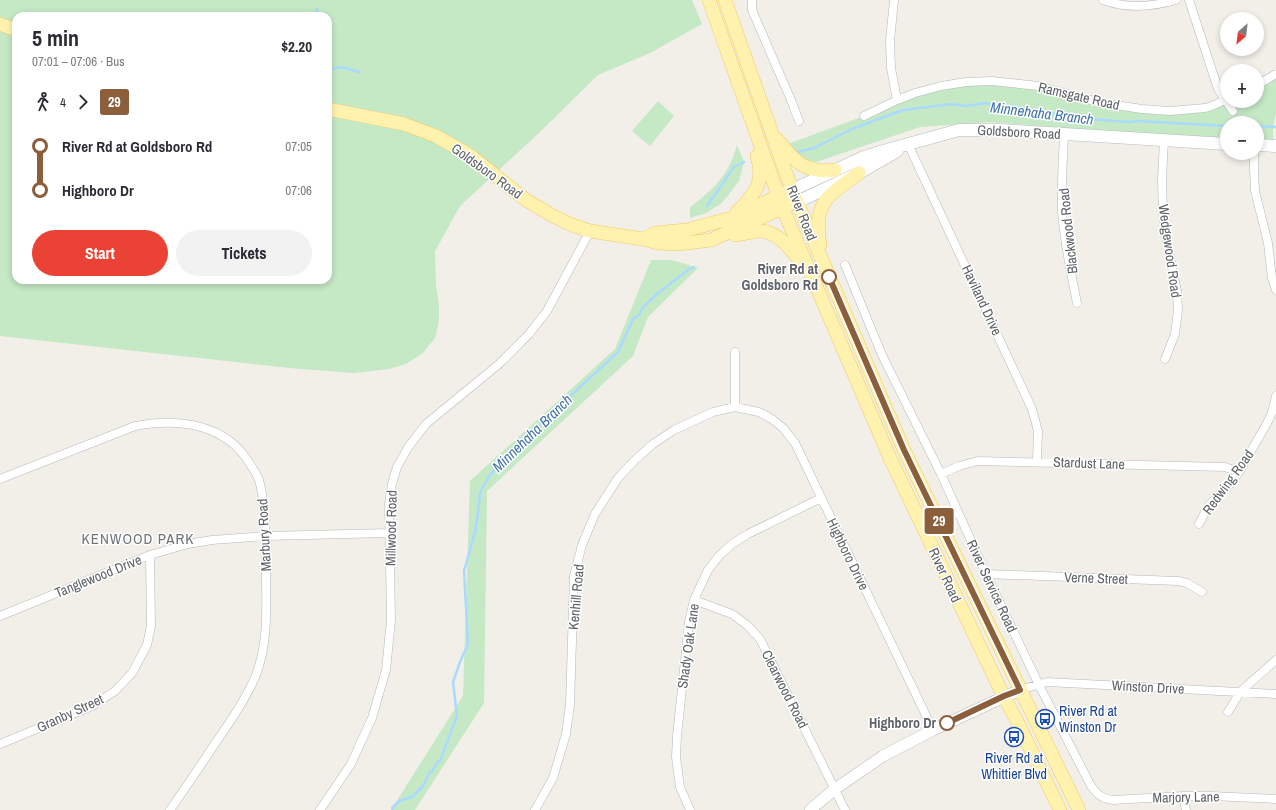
<!DOCTYPE html>
<html lang="en">
<head>
<meta charset="utf-8">
<style>
	:root { --surface:#fff; --page:#f2f2f3; --text:#2b2b33; --muted:#7c7c81; --accent:#ea4335 }
	body { margin:0; font-family:"Archivo Narrow",sans-serif; background:var(--page); color:var(--text); height:100vh; display:flex; flex-direction:column; font-size:15px; white-space:nowrap }
	* { box-sizing:border-box; margin:0 }
	p { font-size:13px; color:var(--muted) }
	.icon { flex:none; width:22px; height:22px; fill:none; stroke:currentColor; stroke-width:2; stroke-linecap:round; stroke-linejoin:round }
	.map { position:relative; flex:1; overflow:hidden }
	.sheet { position:absolute; left:12px; top:12px; width:320px; height:272px; display:flex; flex-direction:column; background:var(--surface); border-radius:12px; box-shadow:0 2px 6px #0003 }
	.sheet>* { flex:none }
	.badge { padding:0 8px; border-radius:3px; font-size:14px; line-height:26px }
	.needle { width:26px; rotate:208deg }
	.fabs { position:absolute; left:1220px; top:12px; display:grid; gap:8px }
	.fabs a { display:grid; place-items:center; width:44px; height:44px; border-radius:50%; background:var(--surface); box-shadow:0 2px 6px #0003; font-size:20px }
	.map>.badge { position:absolute; translate:-50% -50%; box-shadow:0 0 0 2px #fff }
	.legs { display:flex; align-items:center; gap:6px; height:44px; padding:0 20px; font-size:13px }
	.legs p { margin-inline-start:auto }
	.overview { display:flex; align-items:center; justify-content:space-between; height:68px; padding:0 20px }
	h1 { font-size:22px; font-weight:700; line-height:30px }
	.primary-button { display:flex; gap:8px; margin-top:auto; padding:8px 20px }
	.primary-button a { flex:1; height:46px; border-radius:24px; background:var(--accent); color:#fff; font-size:16px; font-weight:700; line-height:46px; text-align:center }
	.primary-button a+a { background:var(--page); color:var(--text) }
	ul { padding:0 20px; list-style:none }
	li { display:flex; align-items:center; gap:14px; height:44px; font-size:15px }
	li i { display:grid; place-items:center; width:6px; height:100%; margin:0 5px; background:currentColor }
	li i::after { content:''; width:10px; height:10px; margin:-5px; border:3px solid; border-radius:50%; background:var(--surface) }
	li p { margin-inline-start:auto }
	li:first-child i { background:linear-gradient(#0000 50%,currentColor 0) }
	li:last-child i { background:linear-gradient(currentColor 50%,#0000 0) }
	.map>svg:first-child { display:block }
	.green { fill:#c5e8c5; fill-rule:evenodd }
	.lines { fill:none; stroke-linecap:round; stroke-linejoin:round }
	.stream { stroke:#aadaff; stroke-width:2.5 }
	.minor-casing { stroke:#b5b8bc; stroke-width:9 }
	.tertiary-casing { stroke:#b5b8bc; stroke-width:12 }
	.secondary-casing { stroke:#b6babf; stroke-width:13 }
	.primary-casing { stroke:#f2c960; stroke-width:14 }
	.minor { stroke:#fff; stroke-width:8 }
	.tertiary { stroke:#fff; stroke-width:11 }
	.secondary { stroke:#fff; stroke-width:12 }
	.primary { stroke:#fff2af; stroke-width:13 }
	.line-1-casing { stroke:#fff; stroke-width:9 }
	.line-1 { stroke:#8b5e3c; stroke-width:6 }
	.stop-1-dot { fill:#fff; stroke:#8b5e3c; stroke-width:2 }
	.labels { text-anchor:middle; dominant-baseline:central; stroke-width:3; stroke-linejoin:round; paint-order:stroke }
	.street-label { font-size:14px; fill:#5f6368; stroke:#fff }
	.stop-label { font-size:14px; font-weight:bold; fill:#5f6368; stroke:#fff; text-anchor:end }
	.transit-label { font-size:14px; fill:#164399; stroke:#fff; text-anchor:start }
	.water-label { font-size:15px; font-style:italic; fill:#4174aa; stroke:#fff }
	.neighbourhood-label { font-size:15px; letter-spacing:1px; fill:#70757a; stroke:#fff }
</style>
</head>
<body>
<div class="map">
<svg width="1276" height="810" viewBox="0 0 1276 810">
	<rect width="100%" height="100%" fill="#f1efe8"/>
	<path class="green" d="M0,0H692L702,24L650,53L598,75L540,132L460,206L435,251L436,285L439,305V321L435,338L423,353L406,364L389,369L354,373L289,368L0,336ZM16,16H328V280H16Z
		M1276,74V114L1273,127V146L1257,144V123H1227V142L991,122L920,127L816,162L800,158L788,144L864,116L897,100L965,82L1038,86L1102,103L1170,111L1227,101H1257V85Z
		M658,101L674,116L650,146L632,131Z
		M737,145L744,162L739,181L722,203L706,213L690,218V207C714,189 729,175 737,145Z
		M651,260H672L698,268L648,317L633,356L487,491L484,703L415,810H391L463,696L470,481L615,349Z"/>
	<g class="lines">
		<path class="stream" d="M316,16L317,9
			M328,70L341,67L359,72
			M1257,126L1276,127
			M793,152L802,151L814,148L852,129L903,110L951,104L966,106L985,103L998,106H1016L1020,109L1043,111L1074,118L1129,122L1138,121L1227,126
			M707,206L734,167L744,162
			M393,810L392,808L399,801L412,797L423,786L430,772H432L438,761H440L457,716L453,682L460,662L468,644L464,571L475,532L478,513L480,493L489,476L495,470L500,461L618,352L633,319L640,314L643,307L657,294L688,270L694,267"/>
		<g class="minor-casing">
			<path id="minor" d="M752,0V10L791,100L799,121
				M894,0L890,41L891,68L897,100
				M1103,0C1127,9 1152,7 1176,0
				M1189,0L1218,89L1233,111
				M1257,85L1276,74
				M864,116L897,100L915,93L941,86L966,82L992,81L1038,86L1102,103L1142,109L1170,111L1205,108L1212,106L1227,99
				M1064,134C1063,160 1061,186 1062,211C1064,242 1071,272 1077,303
				M1164,140L1162,180L1163,214L1168,248L1177,291L1178,310L1175,334L1165,359
				M908,144L1032,409L1038,431L1037,461
				M1254,153V170L1255,191L1268,243L1272,278L1276,290
				M845,265L882,355L941,474L986,574L1039,685L1091,786C1098,795 1101,798 1113,800L1183,796H1211L1276,799
				M735,352V407
				M941,474L959,466L978,461L1225,467L1239,472
				M0,479L135,426C177,418 226,423 250,464C253,469 257,474 259,480C267,509 265,540 266,570C266,607 269,640 256,675C246,699 231,721 216,742C201,765 186,787 170,810
				M1199,524L1209,505L1225,490L1239,472L1266,425L1272,413L1276,396
				M986,574L1178,581L1187,583L1202,592
				M694,600L732,614L747,625L760,639L845,810
				M0,616L150,555L188,544L212,540L265,536L389,533
				M1020,690L1047,682L1276,694
				M1228,712L1241,691L1276,660
				M0,744L92,706L115,691L132,673L147,645L151,626L150,555
				M1183,796L1186,810
				M320,810L351,764L372,718L386,670L391,620L389,504L392,484L397,467L409,446L426,424L499,364L529,334L547,311L590,231
				M535,810L553,778L566,734L570,705L574,576L582,545L595,514L618,478L635,460L653,444L674,430L713,412L735,407L759,412L772,419L783,428L795,443L933,730
				M690,810L680,787L676,757L677,736L689,622L694,600L708,570L719,556L732,544L748,534L821,498"/>
		</g>
		<g class="tertiary-casing">
			<path id="tertiary" d="M810,810L835,789L883,756L933,730L1004,697L1020,690"/>
		</g>
		<g class="secondary-casing">
			<path id="secondary" d="M1257,145L1276,146
				M792,190L864,157L883,151L959,130H1000L1227,144
				M797,202L859,173L897,151"/>
		</g>
		<g class="primary-casing">
			<path id="primary" d="M709,0L783,209L890,458L1004,697L1016,719L1060,810
				M725,0L792,190L904,450L1079,810
				M0,24L16,30
				M328,109L404,124L436,136L471,156L526,200L553,216L572,225L590,231L643,239L658,243L679,244L711,240L789,205
				M777,139C794,161 805,174 835,170
				M737,212C756,193 765,183 757,156
				M735,235C743,234 750,232 757,231C777,230 789,247 800,261
				M643,239L656,233L687,230L732,218L785,193
				M820,245C813,201 827,197 859,173"/>
		</g>
		<use href="#minor" class="minor"/>
		<use href="#tertiary" class="tertiary"/>
		<use href="#secondary" class="secondary"/>
		<use href="#primary" class="primary"/>
	</g>
	<g class="lines">
		<g class="line-1-casing">
			<path id="line-1" d="M829,277L904,450L1020,690L1004,696L947,723"/>
		</g>
		<use href="#line-1" class="line-1"/>
	</g>
	<defs>
		<g id="bus-ring" transform="scale(1)"><circle r="9.5" fill="#fff" stroke="#1a4fb4" stroke-width="1.5"/><path d="M-5-6H5V4H4V6H2V4H-2V6H-4V4H-5ZM-3.5-4V0h7V-4ZM-3.5 1.2v1.5H-2V1.2ZM2 1.2v1.5H3.5V1.2Z" fill="#1a4fb4"/></g>
	</defs>
	<g fill-rule="evenodd">
		<use href="#bus-ring" x="1045" y="719"/>
		<use href="#bus-ring" x="1014" y="737"/>
	</g>
	<g class="stop-1-dot">
		<circle cx="829" cy="277" r="7"/>
		<circle cx="947" cy="723" r="7"/>
	</g>
	<g class="labels">
		<g class="street-label">
			<text transform="translate(1079 96) rotate(13)">Ramsgate Road</text>
			<text transform="translate(1019 132) rotate(3)">Goldsboro Road</text>
			<text transform="translate(487 171) rotate(36)">Goldsboro Road</text>
			<text transform="translate(802 213) rotate(68)">River Road</text>
			<text transform="translate(1068 231) rotate(-96)">Blackwood Road</text>
			<text transform="translate(1170 251) rotate(82)">Wedgewood Road</text>
			<text transform="translate(982 300) rotate(65)">Haviland Drive</text>
			<text transform="translate(1089 463) rotate(2)">Stardust Lane</text>
			<text transform="translate(1228 482) rotate(-54)">Redwing Road</text>
			<text transform="translate(391 528) rotate(-89)">Millwood Road</text>
			<text transform="translate(264 535) rotate(-93)">Marbury Road</text>
			<text transform="translate(848 554) rotate(64)">Highboro Drive</text>
			<text transform="translate(945 575) rotate(65)">River Road</text>
			<text transform="translate(98 576) rotate(-22)">Tanglewood Drive</text>
			<text transform="translate(1096 578) rotate(2)">Verne Street</text>
			<text transform="translate(992 586) rotate(65)">River Service Road</text>
			<text transform="translate(576 597) rotate(-85)">Kenhill Road</text>
			<text transform="translate(688 646) rotate(-82)">Shady Oak Lane</text>
			<text transform="translate(1148 687) rotate(3)">Winston Drive</text>
			<text transform="translate(785 689) rotate(63)">Clearwood Road</text>
			<text transform="translate(70 713) rotate(-25)">Granby Street</text>
			<text transform="translate(1186 797) rotate(-1)">Marjory Lane</text>
		</g>
		<g class="stop-label">
			<text x="818" y="269">River Rd at<tspan x="818" dy="16">Goldsboro Rd</tspan></text>
			<text x="936" y="723">Highboro Dr</text>
		</g>
		<g class="transit-label">
			<text x="1059" y="711">River Rd at<tspan x="1059" dy="16">Winston Dr</tspan></text>
			<text x="1014" y="758" text-anchor="middle">River Rd at<tspan x="1014" dy="16">Whittier Blvd</tspan></text>
		</g>
		<g class="water-label">
			<text transform="translate(1042 113) rotate(7)">Minnehaha Branch</text>
			<text transform="translate(532 433) rotate(-44)">Minnehaha Branch</text>
		</g>
		<g class="neighbourhood-label">
			<text x="138" y="538">KENWOOD PARK</text>
		</g>
	</g>
</svg>
<div class="fabs">
<a><svg class="needle" viewBox="-14 -14 28 28"><path d="M0-13l5 13h-10z" fill="#e53935"/><path d="M0 13l5-13h-10z" fill="#7c7c81"/></svg></a>
<a>+</a>
<a>−</a>
</div>
<b class="badge" style="left:939px;top:521px;background:#8b5e3c;color:#fff">29</b>
<section class="sheet">
<div class="overview"><div><h1>5 min</h1><p>07:01 – 07:06 · Bus</p></div><b>$2.20</b></div>
<div class="legs"><svg class="icon" aria-label="walk" viewBox="0 0 24 24"><circle cx="13" cy="4" r="2"/><path d="M13 8l-2 6 4 7M11 14l-3 7M7 12l3-4h3l4 4"/></svg>4<svg class="icon" aria-label="forward" viewBox="0 0 24 24"><path d="M9 5l7 7-7 7"/></svg><b class="badge" style="background:#8b5e3c;color:#fff">29</b></div>
<ul>
<li><i style="color:#8b5e3c"></i><b>River Rd at Goldsboro Rd</b><p>07:05</p></li>
<li><i style="color:#8b5e3c"></i><b>Highboro Dr</b><p>07:06</p></li>
</ul>
<div class="primary-button"><a>Start</a><a>Tickets</a></div>
</section>
</div>
</body>
</html>
